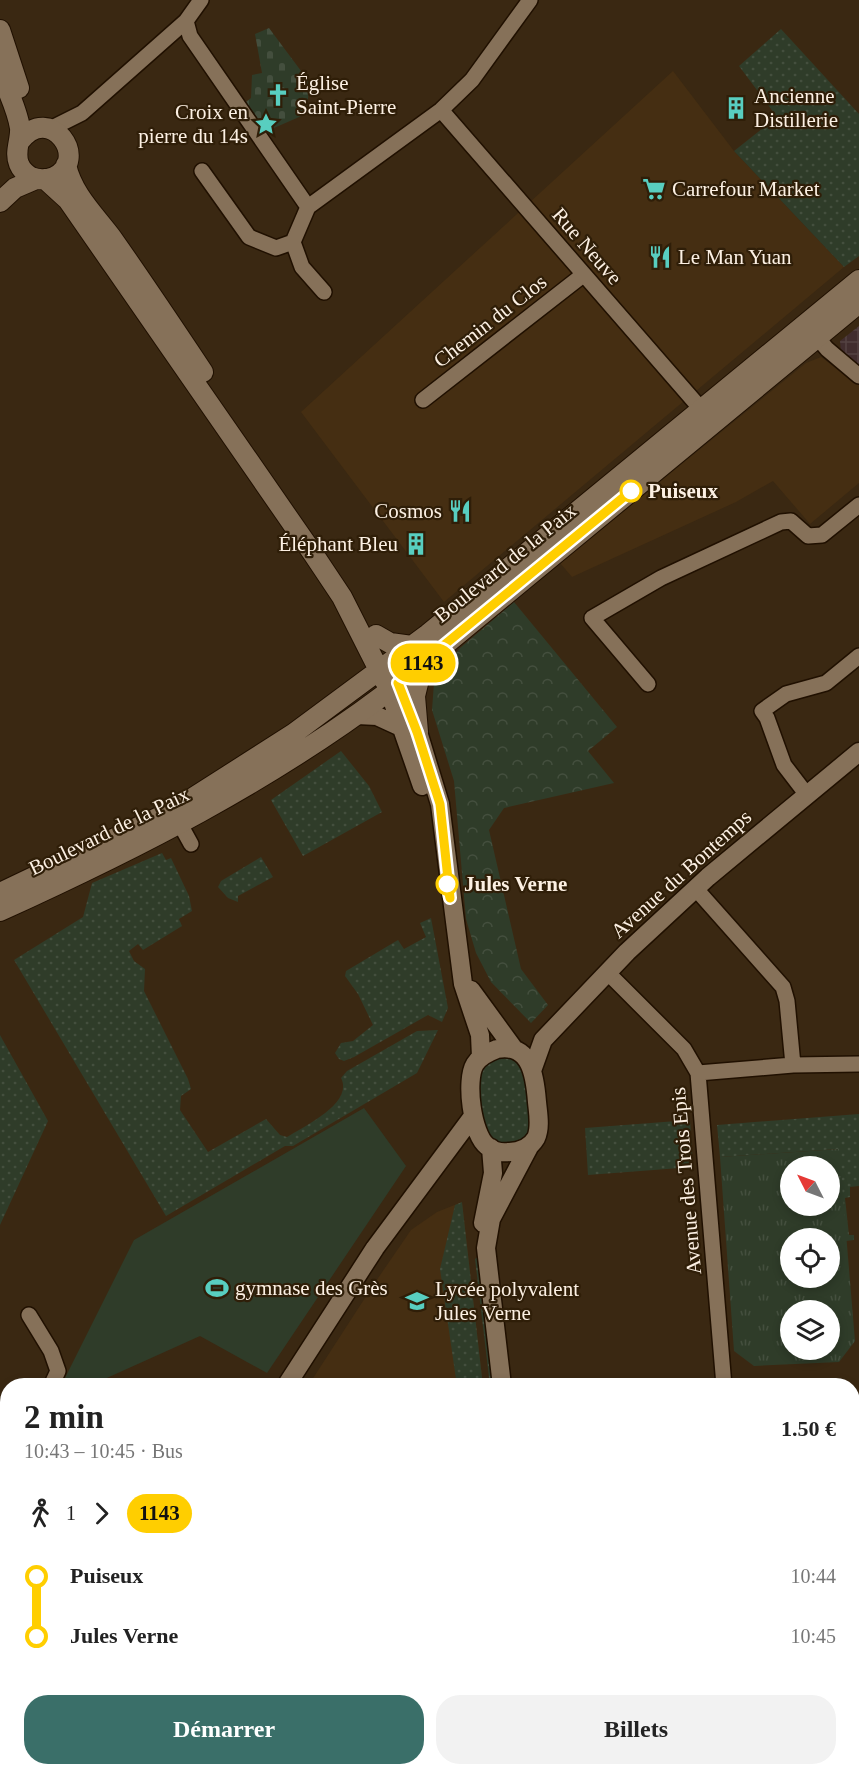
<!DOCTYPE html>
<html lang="fr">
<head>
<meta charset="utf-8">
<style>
	:root { --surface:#fff; --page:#f2f2f2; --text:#222; --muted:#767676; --accent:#3a6f69 }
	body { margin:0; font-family:"Times New Roman",serif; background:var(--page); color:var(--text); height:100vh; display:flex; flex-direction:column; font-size:22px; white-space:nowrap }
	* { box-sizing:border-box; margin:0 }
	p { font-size:20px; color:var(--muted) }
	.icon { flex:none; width:33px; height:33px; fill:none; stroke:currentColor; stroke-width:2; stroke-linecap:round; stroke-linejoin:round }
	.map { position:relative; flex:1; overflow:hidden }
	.side { position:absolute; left:0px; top:1378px; width:860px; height:398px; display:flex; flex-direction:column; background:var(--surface); border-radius:24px 24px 0 0; box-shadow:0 3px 9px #0003 }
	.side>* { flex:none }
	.badge { padding:0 12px; border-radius:20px; font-size:21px; line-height:39px }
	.needle { width:39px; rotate:312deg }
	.tools { position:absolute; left:780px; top:1156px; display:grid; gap:12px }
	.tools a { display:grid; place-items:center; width:60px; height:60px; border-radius:50%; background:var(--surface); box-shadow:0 3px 9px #0003; font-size:30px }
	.map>.badge { position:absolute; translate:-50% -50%; box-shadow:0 0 0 3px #fff }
	.legs { display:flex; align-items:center; gap:9px; height:66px; padding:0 24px; font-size:20px }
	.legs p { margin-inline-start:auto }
	.headline { display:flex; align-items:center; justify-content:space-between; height:102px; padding:0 24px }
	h1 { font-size:33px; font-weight:600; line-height:45px }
	.cta { display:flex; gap:12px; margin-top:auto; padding:12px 24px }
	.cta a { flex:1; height:69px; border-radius:24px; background:var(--accent); color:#fff; font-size:24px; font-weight:600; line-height:69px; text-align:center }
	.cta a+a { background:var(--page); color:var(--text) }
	ul { padding:0 24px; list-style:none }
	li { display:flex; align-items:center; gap:21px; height:60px; font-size:22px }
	li i { display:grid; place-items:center; width:9px; height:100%; margin:0 8px; background:currentColor }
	li i::after { content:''; width:15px; height:15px; margin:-8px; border:4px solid; border-radius:50%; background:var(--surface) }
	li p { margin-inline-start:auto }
	li:first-child i { background:linear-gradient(#0000 50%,currentColor 0) }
	li:last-child i { background:linear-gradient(currentColor 50%,#0000 0) }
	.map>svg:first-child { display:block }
	.built { fill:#452e12 }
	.industrial { fill:url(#industrial-grid) }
	.grass { fill:url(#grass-dots) }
	.forest { fill:url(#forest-crowns) }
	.cemetery { fill:url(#cemetery-stones) }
	.park { fill:url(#park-tufts); fill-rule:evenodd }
	.pitch { fill:#2f3c29 }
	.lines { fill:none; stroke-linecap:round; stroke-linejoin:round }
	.pedestrian-casing { stroke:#201000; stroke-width:14 }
	.minor-casing { stroke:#201000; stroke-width:18 }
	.tertiary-casing { stroke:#201000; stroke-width:21 }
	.secondary-casing { stroke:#201000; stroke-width:22 }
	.pedestrian { stroke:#867159; stroke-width:10 }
	.minor { stroke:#867159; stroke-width:15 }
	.tertiary { stroke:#867159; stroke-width:18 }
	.secondary { stroke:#867159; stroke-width:20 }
	.line-1-casing { stroke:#fff; stroke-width:14 }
	.line-1 { stroke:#ffce00; stroke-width:9 }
	.stop-1-dot { fill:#fff; stroke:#ffce00; stroke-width:3 }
	.labels { text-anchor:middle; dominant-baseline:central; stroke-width:4.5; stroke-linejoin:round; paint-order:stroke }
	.poi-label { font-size:21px; fill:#fcf0e3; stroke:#2f1e08; text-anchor:start }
	.street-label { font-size:21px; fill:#fcf0e3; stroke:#2f1e08 }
	.stop-label { font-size:21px; font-weight:bold; fill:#fcf0e3; stroke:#2f1e08; text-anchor:start }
</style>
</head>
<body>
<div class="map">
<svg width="859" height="1775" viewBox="0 0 859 1775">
	<defs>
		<pattern id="industrial-grid" width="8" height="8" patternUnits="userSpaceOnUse" patternTransform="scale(1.5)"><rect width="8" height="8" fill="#412d2e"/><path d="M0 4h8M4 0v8" fill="none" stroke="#544242"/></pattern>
		<pattern id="grass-dots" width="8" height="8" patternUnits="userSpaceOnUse" patternTransform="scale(1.5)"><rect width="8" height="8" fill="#2f3c29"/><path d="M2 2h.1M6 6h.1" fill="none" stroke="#444f3e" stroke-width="1.8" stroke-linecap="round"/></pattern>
		<pattern id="forest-crowns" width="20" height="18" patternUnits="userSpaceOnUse" patternTransform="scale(1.5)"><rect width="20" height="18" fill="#2f3c29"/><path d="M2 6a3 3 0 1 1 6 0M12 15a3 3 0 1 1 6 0" fill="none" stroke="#444f3e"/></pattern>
		<pattern id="cemetery-stones" width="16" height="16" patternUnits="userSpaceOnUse" patternTransform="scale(1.5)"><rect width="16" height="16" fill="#2f3c29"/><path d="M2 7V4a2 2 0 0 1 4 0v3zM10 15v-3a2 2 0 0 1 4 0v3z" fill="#444f3e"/></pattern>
		<pattern id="park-tufts" width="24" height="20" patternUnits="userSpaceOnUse" patternTransform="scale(1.5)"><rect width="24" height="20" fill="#2f3c29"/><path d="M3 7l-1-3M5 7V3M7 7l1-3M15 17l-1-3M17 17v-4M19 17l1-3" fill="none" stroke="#444f3e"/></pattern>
	</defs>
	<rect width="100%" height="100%" fill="#3a2812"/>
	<path class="built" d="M673,71L734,151L844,267L444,602L301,412Z
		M821,357L859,385V483L810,524L773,481L736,502L572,577L560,563L806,363Z
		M462,1202L483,1386H308L374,1284L411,1230L437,1212Z"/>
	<path class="industrial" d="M859,326V365L841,352L840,341Z"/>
	<path class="grass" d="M781,29L859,114V256L844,267L734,151L777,117L739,66Z
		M341,751L369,786L382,812L303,856L271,800Z
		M162,853L166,860L171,858L189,896L192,911L179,919L182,926L143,950L138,944L129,951L134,961L145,969L144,991L188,1079L191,1089L181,1096L180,1110L208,1152L266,1119L280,1135L287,1137C304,1126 354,1103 341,1078L347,1071L417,1031L438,1030L417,1073L293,1146H285L166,1216L14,960L83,917L92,883Z
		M261,857L273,877L238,896V902L228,898L218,887L221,881Z
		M431,918L448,1008L442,1022L428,1015L354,1057L344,1061L339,1059L335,1053L341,1043L353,1041L373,1025L358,994L345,976L346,971L398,940L404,949L426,937L420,923Z
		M0,1035L48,1121L0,1225Z
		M498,1053L524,1062L535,1125L524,1143L499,1146L481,1130L478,1069Z
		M859,1114V1186L850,1187V1197L845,1198L849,1235H854V1240L846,1241L838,1149L720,1157L717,1125Z
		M690,1120L693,1167L588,1175L585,1128Z
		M462,1202L483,1386H457L440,1269L455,1205Z
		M479,1256L496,1386H490L475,1259Z"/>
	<path class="forest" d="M514,602L617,727L588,751L614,783L504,808L489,830L521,969L548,1005L531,1023L491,982L476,953L466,919L454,781L432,710L434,683L443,669L460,648Z"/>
	<path class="cemetery" d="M269,28L310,83L306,114L267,131L246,102L251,98L252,75L262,73L255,34Z"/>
	<path class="park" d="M839,1149L855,1341L839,1362L754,1366L734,1351L720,1157ZM790,1167H830V1206H790ZM790,1239H830V1278H790ZM790,1311H830V1350H790Z
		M7,1747L8,1768L67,1769L62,1775H0V1756Z"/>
	<path class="pitch" d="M364,1108L406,1166L267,1373L200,1336L89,1386H61L134,1240Z"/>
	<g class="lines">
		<g class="pedestrian-casing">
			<path id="pedestrian" d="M374,1768L376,1775"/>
		</g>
		<g class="minor-casing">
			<path id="minor" d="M186,21L190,36L308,207
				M441,110L701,409
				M50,129L82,113L186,21L201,0
				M202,171L249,237L276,248L293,242
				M308,207L441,110L472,80L530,0
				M308,207L293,242L302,267L324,292
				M811,330L827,349L859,376
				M423,400L583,275
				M648,684L592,618L661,578L781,522L791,521L808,536L822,535L859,505
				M807,795L784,765L767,718L762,711L786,694L826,683L859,656
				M180,824L191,844
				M696,889L783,987L787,1001L793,1065
				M607,972L684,1049L698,1073L724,1386
				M698,1073L793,1065L859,1064
				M29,1315L51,1351L58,1371L51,1386
				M852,1588L859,1591
				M852,1689L859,1682
				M303,1768L304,1775
				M655,1768L681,1775
				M566,1775L623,1768
				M811,1775L813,1768"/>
		</g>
		<g class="tertiary-casing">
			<path id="tertiary" d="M421,643L400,670L389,691L422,786
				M398,683L418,732L440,804L463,984L480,1035L481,1057
				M357,715L377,716L401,727
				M471,990L514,1049
				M497,1049C531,1043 535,1076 537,1102C538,1113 541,1127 536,1138C530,1148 520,1152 509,1152C502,1153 493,1151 487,1146C472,1134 465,1080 475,1064C480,1056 489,1052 497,1049Z
				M533,1068L543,1040L627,952L708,877L859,752
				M483,1223L493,1173L491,1148
				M286,1386L375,1248L473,1116
				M502,1386L486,1248L491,1219L529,1147
				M560,1768V1775
				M115,1775L117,1768"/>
		</g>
		<g class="secondary-casing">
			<path id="secondary" d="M0,30L19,88
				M0,71C7,90 17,108 20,128C21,140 14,152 19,164C21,169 26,174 31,177C38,180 46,180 54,177C91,160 50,102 20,141
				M66,165C73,195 94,214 112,238C143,282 173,327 203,372
				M45,179L68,200L314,555L342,597L384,680
				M0,202L15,188L36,179
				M376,635L390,643L412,646
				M418,732L415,696L423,663
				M0,893L174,810L293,734L428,634L859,280
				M0,911C136,849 269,782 389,691L859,303"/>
		</g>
		<use href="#pedestrian" class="pedestrian"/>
		<use href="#minor" class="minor"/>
		<use href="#tertiary" class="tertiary"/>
		<use href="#secondary" class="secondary"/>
	</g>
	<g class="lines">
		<g class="line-1-casing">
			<path id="line-1" d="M447,884L450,898L440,804L417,732L398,683L631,491"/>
		</g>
		<use href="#line-1" class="line-1"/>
	</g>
	<defs>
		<g id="church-bare" transform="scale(1.8)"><path d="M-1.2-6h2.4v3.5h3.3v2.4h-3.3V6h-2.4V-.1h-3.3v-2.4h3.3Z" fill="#58cec0" stroke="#2f1e08" stroke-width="2.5" paint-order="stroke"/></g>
		<g id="building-bare" transform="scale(1.8)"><path d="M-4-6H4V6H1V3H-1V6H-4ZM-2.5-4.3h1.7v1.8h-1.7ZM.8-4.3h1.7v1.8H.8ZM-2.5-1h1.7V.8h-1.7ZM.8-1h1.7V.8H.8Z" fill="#58cec0" stroke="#2f1e08" stroke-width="2.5" paint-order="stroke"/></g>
		<g id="sight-bare" transform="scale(1.8)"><path d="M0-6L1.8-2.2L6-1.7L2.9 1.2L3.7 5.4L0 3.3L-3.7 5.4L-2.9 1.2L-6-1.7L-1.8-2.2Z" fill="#58cec0" stroke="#2f1e08" stroke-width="2.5" paint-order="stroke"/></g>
		<g id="supermarket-bare" transform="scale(1.8)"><path d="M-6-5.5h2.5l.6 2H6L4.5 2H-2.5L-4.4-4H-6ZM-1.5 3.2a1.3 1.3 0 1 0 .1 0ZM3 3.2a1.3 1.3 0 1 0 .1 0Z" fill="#58cec0" stroke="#2f1e08" stroke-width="2.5" paint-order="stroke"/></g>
		<g id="restaurant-bare" transform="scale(1.8)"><path d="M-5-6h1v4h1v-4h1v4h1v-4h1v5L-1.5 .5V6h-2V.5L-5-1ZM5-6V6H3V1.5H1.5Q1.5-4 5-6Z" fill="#58cec0" stroke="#2f1e08" stroke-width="2.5" paint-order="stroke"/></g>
		<g id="stadium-bare" transform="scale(1.8)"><path d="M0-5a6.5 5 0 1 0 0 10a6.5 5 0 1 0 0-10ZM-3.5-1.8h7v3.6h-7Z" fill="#58cec0" stroke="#2f1e08" stroke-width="2.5" paint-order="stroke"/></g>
		<g id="school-bare" transform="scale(1.8)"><path d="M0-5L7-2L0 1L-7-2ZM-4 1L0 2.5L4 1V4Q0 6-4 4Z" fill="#58cec0" stroke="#2f1e08" stroke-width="2.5" paint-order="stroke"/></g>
	</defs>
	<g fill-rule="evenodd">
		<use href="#church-bare" x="278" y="95"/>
		<use href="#building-bare" x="736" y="108"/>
		<use href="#sight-bare" x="266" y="124"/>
		<use href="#supermarket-bare" x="654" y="189"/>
		<use href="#restaurant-bare" x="660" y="257"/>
		<use href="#restaurant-bare" x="460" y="511"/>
		<use href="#building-bare" x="416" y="544"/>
		<use href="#stadium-bare" x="217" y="1288"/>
		<use href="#school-bare" x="417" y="1301"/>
	</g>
	<g class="stop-1-dot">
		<circle cx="631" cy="491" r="10"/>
		<circle cx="447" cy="884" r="10"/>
	</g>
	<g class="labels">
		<g class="poi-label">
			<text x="296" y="83">Église<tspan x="296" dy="24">Saint-Pierre</tspan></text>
			<text x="754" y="96">Ancienne<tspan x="754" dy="24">Distillerie</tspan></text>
			<text x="248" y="112" text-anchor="end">Croix en<tspan x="248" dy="24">pierre du 14s</tspan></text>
			<text x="672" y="189">Carrefour Market</text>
			<text x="678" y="257">Le Man Yuan</text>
			<text x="442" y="511" text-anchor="end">Cosmos</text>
			<text x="398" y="544" text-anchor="end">Éléphant Bleu</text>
			<text x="235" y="1288">gymnase des Grès</text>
			<text x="435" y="1289">Lycée polyvalent<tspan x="435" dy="24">Jules Verne</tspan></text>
		</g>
		<g class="street-label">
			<text transform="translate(587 246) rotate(49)">Rue Neuve</text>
			<text transform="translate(490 321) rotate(-38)">Chemin du Clos</text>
			<text transform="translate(505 563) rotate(-39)">Boulevard de la Paix</text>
			<text transform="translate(109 831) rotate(-26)">Boulevard de la Paix</text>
			<text transform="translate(681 874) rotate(-42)">Avenue du Bontemps</text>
			<text transform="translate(686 1181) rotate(-95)">Avenue des Trois Epis</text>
		</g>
		<g class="stop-label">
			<text x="648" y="491">Puiseux</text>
			<text x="464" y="884">Jules Verne</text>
		</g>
	</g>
</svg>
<div class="tools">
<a><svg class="needle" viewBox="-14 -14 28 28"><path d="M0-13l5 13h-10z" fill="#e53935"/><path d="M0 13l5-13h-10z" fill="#767676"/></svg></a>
<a><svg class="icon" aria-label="locate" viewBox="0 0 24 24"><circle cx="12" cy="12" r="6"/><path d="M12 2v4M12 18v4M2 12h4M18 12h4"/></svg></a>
<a><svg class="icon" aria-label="layers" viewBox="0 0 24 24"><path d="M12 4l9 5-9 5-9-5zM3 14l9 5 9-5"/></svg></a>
</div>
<b class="badge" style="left:423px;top:663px;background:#ffce00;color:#111">1143</b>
<section class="side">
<div class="headline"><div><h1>2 min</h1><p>10:43 – 10:45 · Bus</p></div><b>1.50 €</b></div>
<div class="legs"><svg class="icon" aria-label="walk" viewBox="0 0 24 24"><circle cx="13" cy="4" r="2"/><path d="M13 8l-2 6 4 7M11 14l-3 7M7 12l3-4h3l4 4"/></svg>1<svg class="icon" aria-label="forward" viewBox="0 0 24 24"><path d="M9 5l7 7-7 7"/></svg><b class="badge" style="background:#ffce00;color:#111">1143</b></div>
<ul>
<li><i style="color:#ffce00"></i><b>Puiseux</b><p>10:44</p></li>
<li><i style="color:#ffce00"></i><b>Jules Verne</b><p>10:45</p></li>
</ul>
<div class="cta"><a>Démarrer</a><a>Billets</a></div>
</section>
</div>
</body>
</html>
